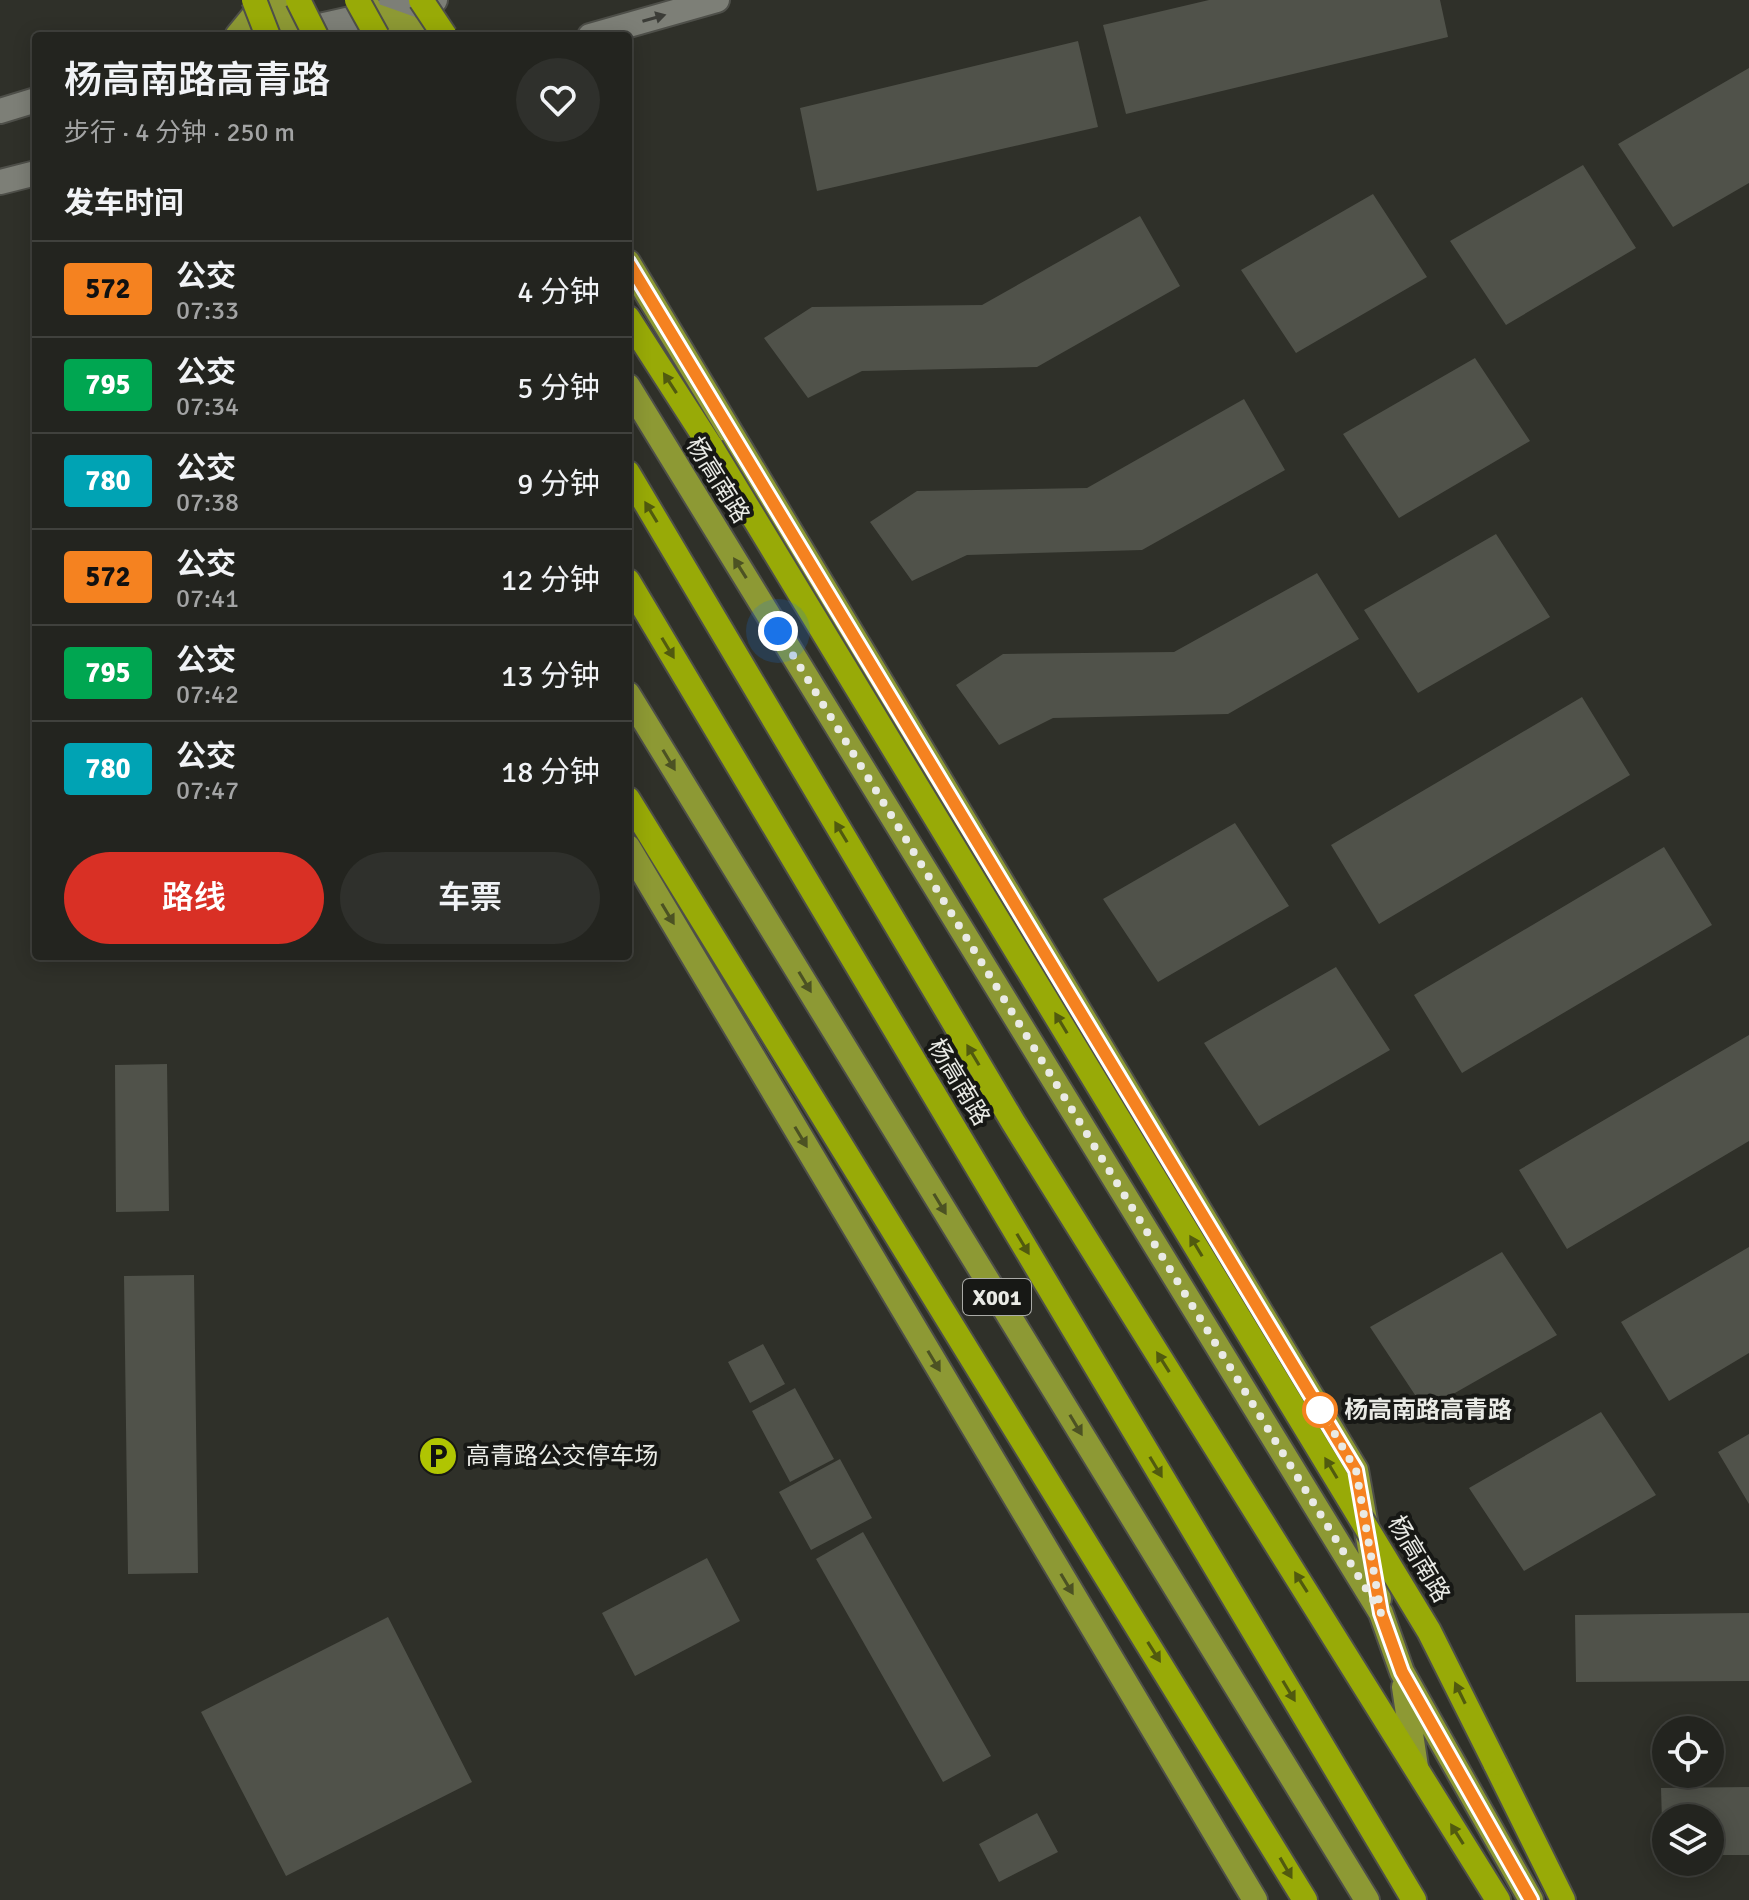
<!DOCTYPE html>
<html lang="zh">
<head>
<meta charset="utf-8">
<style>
	:root { --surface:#23241f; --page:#2f302c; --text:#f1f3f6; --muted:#a3a4a4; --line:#40413d; --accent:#d93025 }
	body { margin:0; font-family:Signika,"Noto Sans SC",sans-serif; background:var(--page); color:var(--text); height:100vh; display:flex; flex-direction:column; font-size:30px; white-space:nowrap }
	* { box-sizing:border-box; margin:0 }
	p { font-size:26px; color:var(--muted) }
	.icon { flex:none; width:44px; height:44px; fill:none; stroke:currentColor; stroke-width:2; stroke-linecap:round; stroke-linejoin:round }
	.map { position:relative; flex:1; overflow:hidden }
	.sheet { position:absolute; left:32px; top:32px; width:600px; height:928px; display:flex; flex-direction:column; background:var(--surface); border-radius:8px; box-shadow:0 4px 20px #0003,0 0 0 2px var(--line) }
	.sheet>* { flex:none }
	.badge { padding:0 16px; border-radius:6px; font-size:28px; line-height:52px }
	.controls { position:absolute; left:1652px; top:1716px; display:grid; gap:16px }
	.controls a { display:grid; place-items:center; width:72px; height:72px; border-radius:50%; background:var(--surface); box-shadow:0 4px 20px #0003,0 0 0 2px var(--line); font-size:40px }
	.you { position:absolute; width:40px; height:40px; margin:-20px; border:6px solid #fff; border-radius:50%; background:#1a73e8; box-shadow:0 0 0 12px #1a73e833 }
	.map>.badge { position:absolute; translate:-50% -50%; box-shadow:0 0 0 4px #fff }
	h2 { padding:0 32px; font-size:30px; line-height:72px }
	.round { display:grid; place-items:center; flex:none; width:84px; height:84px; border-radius:42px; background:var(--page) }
	.summary { display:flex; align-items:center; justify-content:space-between; height:136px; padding:0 32px }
	h1 { font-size:38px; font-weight:600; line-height:60px }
	.primary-button { display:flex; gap:16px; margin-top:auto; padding:16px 32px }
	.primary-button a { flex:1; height:92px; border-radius:48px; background:var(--accent); color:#fff; font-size:32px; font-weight:600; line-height:92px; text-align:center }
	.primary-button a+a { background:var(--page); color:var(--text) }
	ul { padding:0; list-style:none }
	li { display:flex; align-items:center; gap:24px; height:96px; padding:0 32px; border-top:2px solid var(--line) }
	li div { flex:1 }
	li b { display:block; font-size:30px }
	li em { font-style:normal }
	li .badge { min-width:88px; font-weight:700; text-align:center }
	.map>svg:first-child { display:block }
	.building { fill:#50524a }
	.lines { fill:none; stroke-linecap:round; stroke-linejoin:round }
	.secondary-casing { stroke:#4e4f49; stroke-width:28 }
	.primary-casing { stroke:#4e4f49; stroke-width:28 }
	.highway-casing { stroke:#4e4f49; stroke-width:28 }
	.secondary { stroke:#7d7f77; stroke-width:24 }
	.primary { stroke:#8d9934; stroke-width:24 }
	.highway { stroke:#98aa07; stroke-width:24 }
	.highway-bridge-casing { stroke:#4e4f49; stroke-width:28; stroke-linecap:butt }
	.highway-bridge { stroke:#98aa07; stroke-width:24 }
	.oneway { fill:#3b3c37 }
	.oneway2 { fill:#515a0f }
	.oneway3 { fill:#4c5223 }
	.line-casing { stroke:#fff; stroke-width:18 }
	.line { stroke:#f58220; stroke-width:12 }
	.walk { stroke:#e9eae5; stroke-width:8; stroke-dasharray:0 14.4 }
	.stop-dot { fill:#fff; stroke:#f58220; stroke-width:4 }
	.labels { text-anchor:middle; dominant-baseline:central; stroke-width:8; stroke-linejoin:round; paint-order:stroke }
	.shield { fill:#171815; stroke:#aaaba7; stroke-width:2 }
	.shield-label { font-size:22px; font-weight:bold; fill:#e9eae5 }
	.street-label { font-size:24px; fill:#e9eae5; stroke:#171815 }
	.stop-label { font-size:24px; font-weight:bold; fill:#e9eae5; stroke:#171815; text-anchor:start }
	.poi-label { font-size:24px; fill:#e9eae5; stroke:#171815; text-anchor:start }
</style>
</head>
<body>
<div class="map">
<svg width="1749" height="1900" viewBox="0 0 1749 1900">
	<rect width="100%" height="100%" fill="#2f3029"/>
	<path class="building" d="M1209,0H1440L1448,37L1126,114L1103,25Z
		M1078,41L1098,127L817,191L800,108Z
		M1749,68V183L1673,227L1618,144Z
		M1583,165L1636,248L1506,325L1450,241Z
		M1373,194L1427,277L1296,353L1241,270Z
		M1140,216L1180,286L1037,367L862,371L808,398L764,338L812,307L982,305Z
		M1475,358L1530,441L1399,518L1343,434Z
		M1244,399L1285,470L1142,550L967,555L912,581L870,522L917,491L1087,488Z
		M1496,534L1550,617L1418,693L1364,610Z
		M1317,573L1359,639L1228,714L1053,718L999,745L956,685L1003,654L1174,652Z
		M1582,697L1630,775L1379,924L1331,845Z
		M1235,823L1289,906L1158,982L1103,899Z
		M1664,847L1712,925L1462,1073L1414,995Z
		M1336,967L1390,1050L1259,1126L1204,1043Z
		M1749,1035V1141L1567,1249L1519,1170Z
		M167,1064L169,1211L116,1212L115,1065Z
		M1749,1247V1353L1669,1401L1621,1322Z
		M1502,1252L1557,1335L1425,1410L1370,1327Z
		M194,1275L198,1573L128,1574L124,1276Z
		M763,1344L785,1384L750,1403L728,1362Z
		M795,1388L834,1459L790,1482L752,1411Z
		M1601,1412L1656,1495L1524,1571L1469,1488Z
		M1749,1434V1504L1718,1452Z
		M840,1459L872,1518L811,1550L779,1492Z
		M863,1532L991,1756L943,1782L816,1559Z
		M707,1558L740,1621L635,1676L602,1613Z
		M1749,1613V1681L1576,1682L1575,1615Z
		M388,1617L472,1782L286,1876L201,1712Z
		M1749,1787V1855H1710V1818H1666V1856H1663L1661,1788Z
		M1037,1813L1058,1852L999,1882L979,1844Z"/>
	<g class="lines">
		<g class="secondary-casing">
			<path id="secondary" d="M293,32L435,0
				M590,36L717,0
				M0,111L36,100
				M0,182L36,173"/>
		</g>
		<g class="primary-casing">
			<path id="primary" d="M276,0L293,36
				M365,0L371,14L433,36
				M237,36L255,14L258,0
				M628,262L1356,1470L1379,1599
				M628,386L1381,1613L1402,1672L1531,1900
				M628,694L1367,1900
				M628,847L1255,1900
				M1404,1687L1416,1767"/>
		</g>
		<g class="highway-casing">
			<path id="highway" d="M628,318L711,447
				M628,473L1013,1122L1498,1900
				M628,581L1414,1900
				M628,799L1305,1900
				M1495,1763L1563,1900"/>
		</g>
		<use href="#secondary" class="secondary"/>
		<use href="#primary" class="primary"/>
		<use href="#highway" class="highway"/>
		<g class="highway-bridge-casing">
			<path id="highway-bridge" d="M254,0L268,36
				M298,0L316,36
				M357,0L377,36
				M421,0L445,36
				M711,447L1429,1631L1495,1763"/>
		</g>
		<use href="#highway-bridge" class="highway-bridge"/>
	</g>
	<defs><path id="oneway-solid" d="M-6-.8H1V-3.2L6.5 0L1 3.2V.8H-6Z" transform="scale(2)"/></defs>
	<use class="oneway" href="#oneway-solid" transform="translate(654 18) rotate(-16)"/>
	<g class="oneway2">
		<use href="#oneway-solid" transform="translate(670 383) rotate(-123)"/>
		<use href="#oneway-solid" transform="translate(651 512) rotate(-121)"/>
		<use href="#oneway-solid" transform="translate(668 648) rotate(59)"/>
		<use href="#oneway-solid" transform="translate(841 832) rotate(-121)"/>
		<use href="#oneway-solid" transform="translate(1061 1023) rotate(-121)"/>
		<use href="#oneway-solid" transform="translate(973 1055) rotate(-121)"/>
		<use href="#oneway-solid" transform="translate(1023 1244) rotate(59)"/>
		<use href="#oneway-solid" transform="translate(1196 1246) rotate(-121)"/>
		<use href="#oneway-solid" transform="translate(1163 1362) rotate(-122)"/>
		<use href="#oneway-solid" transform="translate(1156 1467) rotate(59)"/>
		<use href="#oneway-solid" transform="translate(1331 1468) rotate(-121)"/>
		<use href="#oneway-solid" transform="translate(1301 1582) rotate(-122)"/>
		<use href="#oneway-solid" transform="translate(1154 1652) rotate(58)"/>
		<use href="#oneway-solid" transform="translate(1289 1691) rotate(59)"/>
		<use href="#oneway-solid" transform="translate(1460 1693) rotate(-116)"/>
		<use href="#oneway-solid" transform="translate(1457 1834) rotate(-122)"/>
		<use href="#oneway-solid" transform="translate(1286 1868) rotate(60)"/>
	</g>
	<g class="oneway3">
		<use href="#oneway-solid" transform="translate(740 568) rotate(-122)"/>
		<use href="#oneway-solid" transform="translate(669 760) rotate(59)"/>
		<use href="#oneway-solid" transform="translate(668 914) rotate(59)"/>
		<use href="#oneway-solid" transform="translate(805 982) rotate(59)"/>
		<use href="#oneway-solid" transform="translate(801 1137) rotate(59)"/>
		<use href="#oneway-solid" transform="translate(940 1204) rotate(59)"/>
		<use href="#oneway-solid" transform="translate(934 1361) rotate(59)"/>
		<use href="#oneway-solid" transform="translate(1076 1425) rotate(59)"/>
		<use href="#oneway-solid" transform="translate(1067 1584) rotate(59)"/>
	</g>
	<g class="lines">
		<g class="line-casing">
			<path id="line" d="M628,262L1356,1470L1381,1613L1402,1672L1531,1900"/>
		</g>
		<use href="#line" class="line"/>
		<path class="walk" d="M778,631L1381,1613L1356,1470L1316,1402L1320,1410"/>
	</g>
	<defs>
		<g id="parking-disc" transform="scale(2)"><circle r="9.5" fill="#b0c502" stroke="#171815"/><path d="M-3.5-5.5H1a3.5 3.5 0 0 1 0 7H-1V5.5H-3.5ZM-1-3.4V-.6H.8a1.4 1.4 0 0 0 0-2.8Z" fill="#111"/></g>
	</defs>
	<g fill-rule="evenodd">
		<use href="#parking-disc" x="438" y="1456"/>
	</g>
	<circle class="stop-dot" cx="1320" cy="1410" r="16"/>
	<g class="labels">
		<rect class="shield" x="963" y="1279" width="68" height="36" rx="6"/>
		<g class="shield-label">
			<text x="997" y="1297">X001</text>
		</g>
		<g class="street-label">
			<text transform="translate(718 480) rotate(58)">杨高南路</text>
			<text transform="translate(959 1082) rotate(59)">杨高南路</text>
			<text transform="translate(1419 1559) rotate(59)">杨高南路</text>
		</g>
		<g class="stop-label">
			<text x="1344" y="1410">杨高南路高青路</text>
		</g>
		<g class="poi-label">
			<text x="466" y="1456">高青路公交停车场</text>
		</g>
	</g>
</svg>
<div class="controls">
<a><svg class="icon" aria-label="locate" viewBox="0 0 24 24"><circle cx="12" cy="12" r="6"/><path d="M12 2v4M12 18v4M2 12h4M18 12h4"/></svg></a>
<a><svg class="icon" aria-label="layers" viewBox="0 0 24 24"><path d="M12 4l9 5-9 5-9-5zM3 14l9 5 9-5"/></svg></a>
</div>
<div class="you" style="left:778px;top:631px"></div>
<section class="sheet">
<div class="summary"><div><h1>杨高南路高青路</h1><p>步行 · 4 分钟 · 250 m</p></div><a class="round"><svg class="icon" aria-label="heart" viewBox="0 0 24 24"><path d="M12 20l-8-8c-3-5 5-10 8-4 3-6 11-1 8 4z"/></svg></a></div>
<h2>发车时间</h2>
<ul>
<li><span class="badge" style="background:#f58220;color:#111">572</span><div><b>公交</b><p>07:33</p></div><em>4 分钟</em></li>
<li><span class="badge" style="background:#00a651;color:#fff">795</span><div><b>公交</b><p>07:34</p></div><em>5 分钟</em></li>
<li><span class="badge" style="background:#00a3b4;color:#fff">780</span><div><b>公交</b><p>07:38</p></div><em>9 分钟</em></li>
<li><span class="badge" style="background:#f58220;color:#111">572</span><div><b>公交</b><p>07:41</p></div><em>12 分钟</em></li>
<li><span class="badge" style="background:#00a651;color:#fff">795</span><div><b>公交</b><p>07:42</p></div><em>13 分钟</em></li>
<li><span class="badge" style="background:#00a3b4;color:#fff">780</span><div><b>公交</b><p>07:47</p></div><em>18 分钟</em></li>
</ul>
<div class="primary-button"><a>路线</a><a>车票</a></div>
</section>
</div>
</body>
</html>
